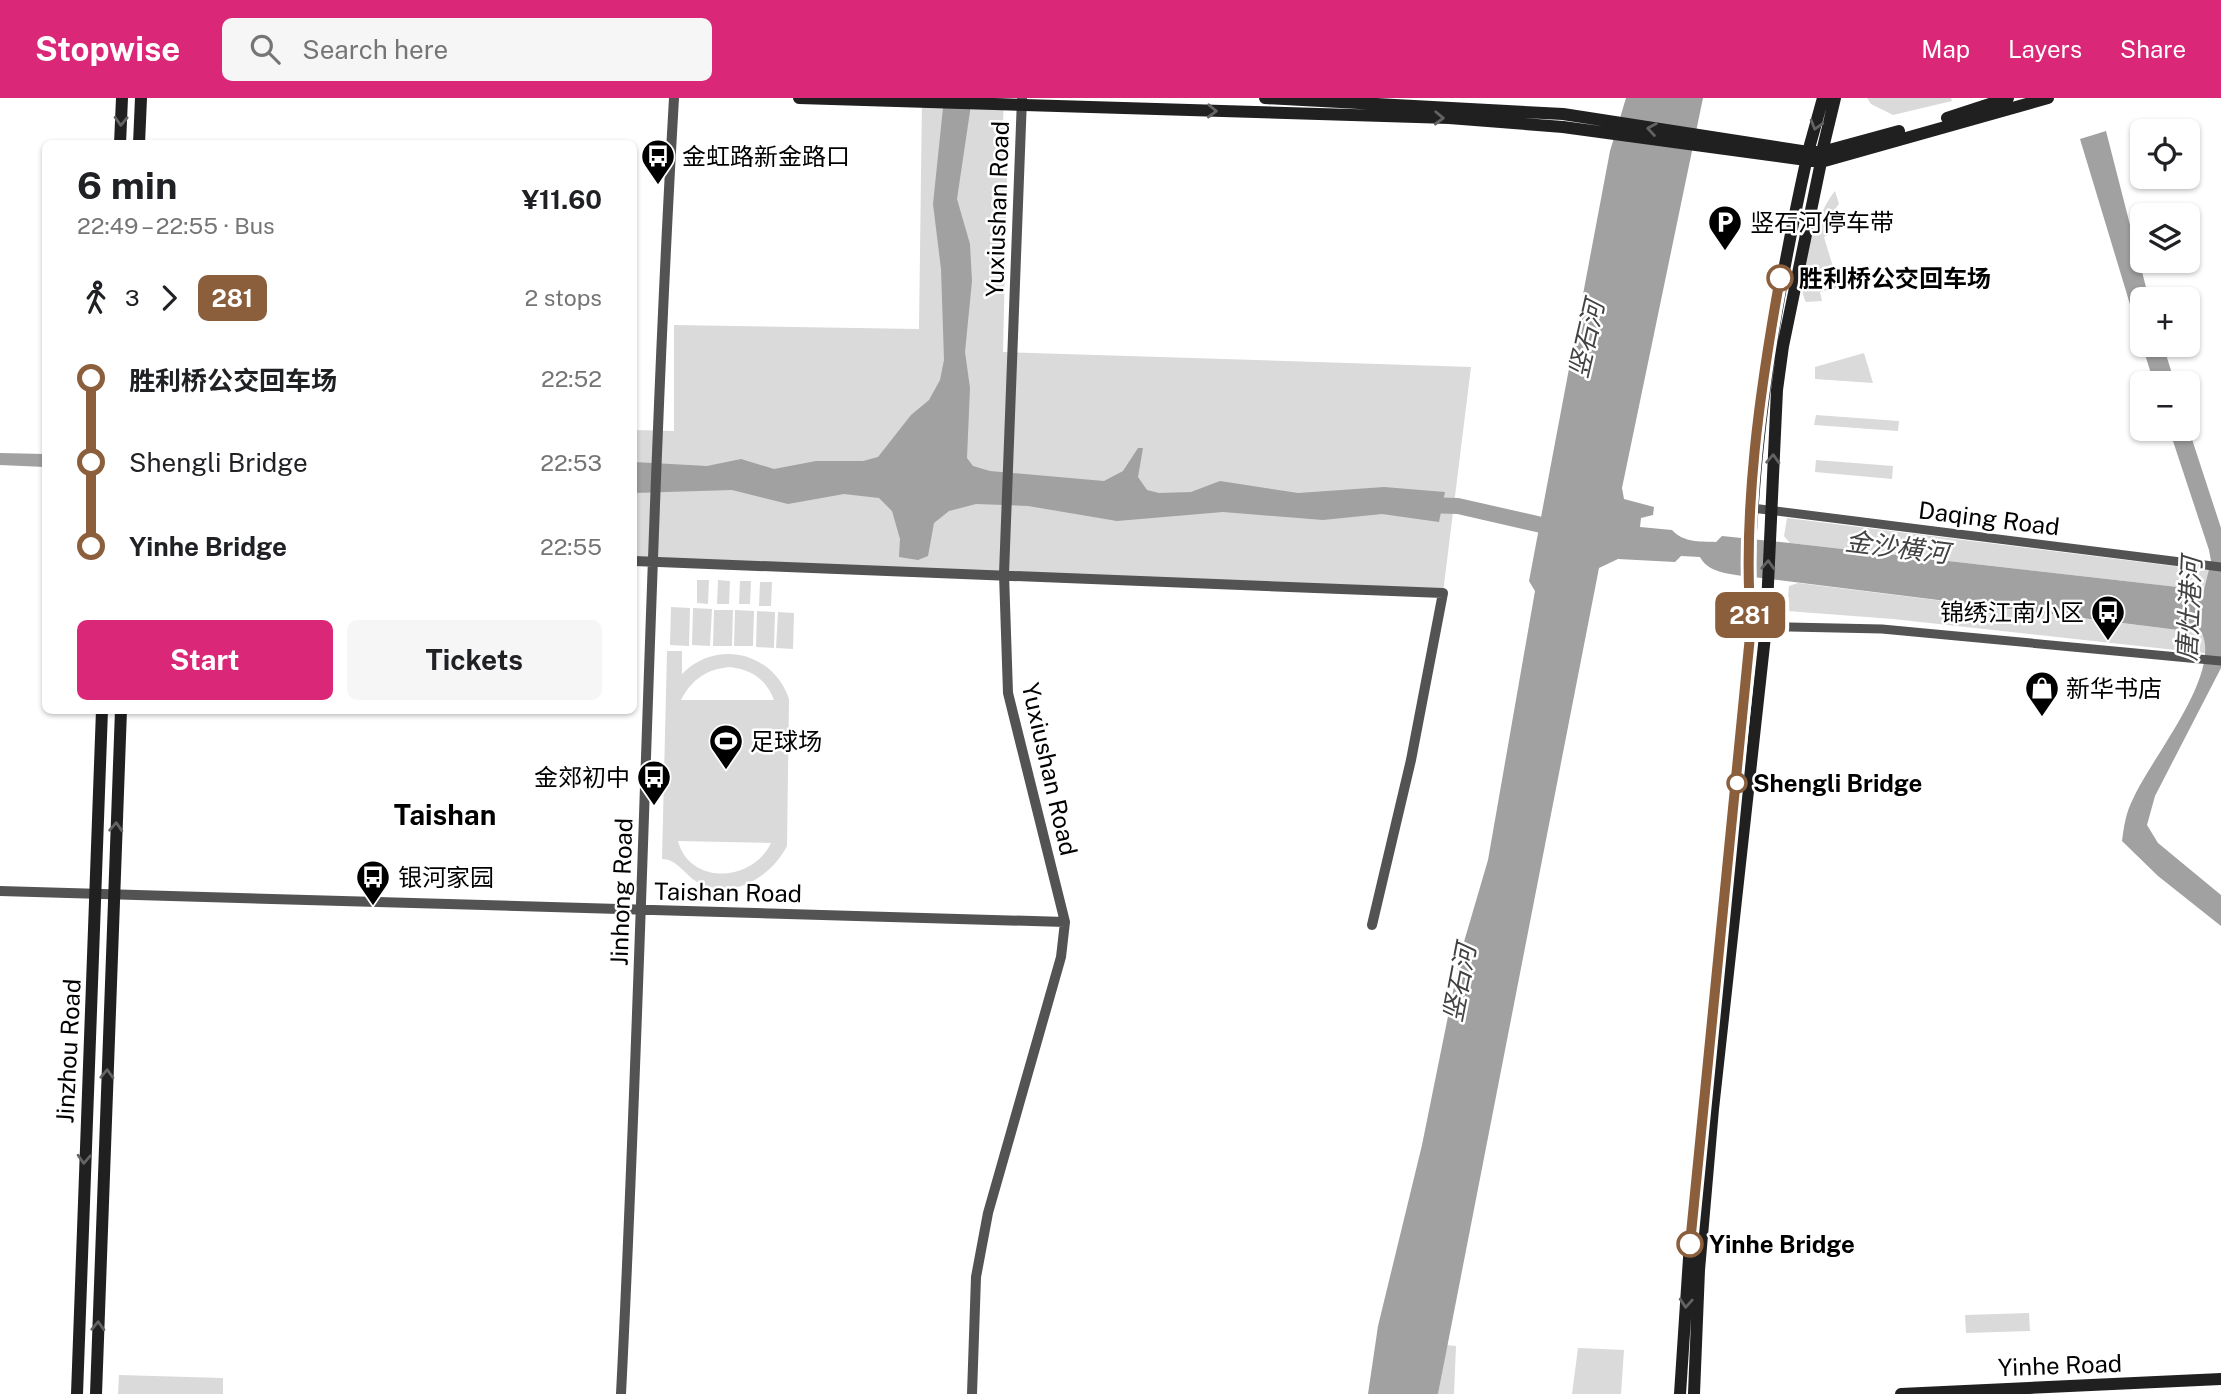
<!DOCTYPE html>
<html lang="en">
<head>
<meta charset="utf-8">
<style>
	:root { --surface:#fff; --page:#f6f6f6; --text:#202124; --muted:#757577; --accent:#db2777 }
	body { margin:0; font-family:"Public Sans","Noto Sans SC",sans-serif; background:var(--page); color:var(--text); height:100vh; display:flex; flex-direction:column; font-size:26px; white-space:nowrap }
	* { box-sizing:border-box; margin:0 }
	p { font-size:23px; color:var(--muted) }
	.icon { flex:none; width:38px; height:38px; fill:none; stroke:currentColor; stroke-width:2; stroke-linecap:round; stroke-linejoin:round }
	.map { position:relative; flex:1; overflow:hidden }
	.details { position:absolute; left:42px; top:42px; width:595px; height:574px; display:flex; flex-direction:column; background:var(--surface); border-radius:10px; box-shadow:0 2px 5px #0004 }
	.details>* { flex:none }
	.badge { padding:0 14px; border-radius:10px; font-size:24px; line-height:46px }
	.buttons { position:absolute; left:2130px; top:21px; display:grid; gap:14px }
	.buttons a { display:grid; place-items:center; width:70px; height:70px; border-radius:10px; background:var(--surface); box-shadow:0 2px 5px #0004; font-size:35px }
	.map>.badge { position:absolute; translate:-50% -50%; box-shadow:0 0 0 4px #fff }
	.legs { display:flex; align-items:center; gap:10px; height:77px; padding:0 35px; font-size:23px }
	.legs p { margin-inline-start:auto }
	.headline { display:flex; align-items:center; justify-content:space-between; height:119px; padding:0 35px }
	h1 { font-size:38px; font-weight:700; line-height:52px }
	.button { display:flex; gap:14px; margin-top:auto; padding:14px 35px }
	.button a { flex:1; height:80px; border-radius:10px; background:var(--accent); color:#fff; font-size:28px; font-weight:700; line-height:80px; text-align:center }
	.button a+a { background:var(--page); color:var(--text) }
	ul { padding:0 35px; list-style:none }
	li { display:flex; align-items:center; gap:24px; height:84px; font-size:26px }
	li i { display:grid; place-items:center; width:10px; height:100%; margin:0 9px; background:currentColor }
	li i::after { content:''; width:18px; height:18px; margin:-9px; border:5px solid; border-radius:50%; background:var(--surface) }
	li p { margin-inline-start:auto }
	li:first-child i { background:linear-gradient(#0000 50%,currentColor 0) }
	li:last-child i { background:linear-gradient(currentColor 50%,#0000 0) }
	header { display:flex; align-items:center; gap:42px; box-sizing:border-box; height:98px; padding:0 35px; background:var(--accent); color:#fff }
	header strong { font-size:33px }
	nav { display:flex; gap:38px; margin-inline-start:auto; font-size:24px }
	.search { width:490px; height:63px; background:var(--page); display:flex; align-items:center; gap:18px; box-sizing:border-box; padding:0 24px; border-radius:10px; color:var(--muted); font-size:26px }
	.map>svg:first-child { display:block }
	.green { fill:#dadada; fill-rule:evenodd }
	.water { fill:#a1a1a1 }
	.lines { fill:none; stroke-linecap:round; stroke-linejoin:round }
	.river { stroke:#a1a1a1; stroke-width:16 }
	.minor { stroke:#535353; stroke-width:9 }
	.tertiary { stroke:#535353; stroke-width:10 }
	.secondary { stroke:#202020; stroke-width:12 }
	.oneway { stroke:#636363 }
	.line-1-casing { stroke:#fff; stroke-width:16 }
	.line-1 { stroke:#8b5e3c; stroke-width:10 }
	.stop-1-dot { fill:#fff; stroke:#8b5e3c; stroke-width:3.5 }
	.labels { text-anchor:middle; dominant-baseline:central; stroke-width:5; stroke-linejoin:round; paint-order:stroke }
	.poi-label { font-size:24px; fill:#000; stroke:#fff; text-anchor:start }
	.street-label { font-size:24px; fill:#000; stroke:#fff }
	.stop-label { font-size:24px; font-weight:bold; fill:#000; stroke:#fff; text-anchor:start }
	.water-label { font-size:26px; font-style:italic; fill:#424242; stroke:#fff }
	.quarter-label { font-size:28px; font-weight:bold; fill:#000; stroke:#fff }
</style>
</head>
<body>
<header>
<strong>Stopwise</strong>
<div class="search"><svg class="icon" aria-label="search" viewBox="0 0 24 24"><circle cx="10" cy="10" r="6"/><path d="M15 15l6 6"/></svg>Search here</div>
<nav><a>Map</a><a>Layers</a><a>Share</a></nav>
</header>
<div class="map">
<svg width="2221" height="1296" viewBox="0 0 2221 1296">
	<rect width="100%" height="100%" fill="#fff"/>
	<path class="green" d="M922,0H1004L1003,26L1008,36L1003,254L1471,269L1443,495L634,463V332L674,333V227L919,231Z
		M1867,0H1951L1952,3L1893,17L1871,6Z
		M1835,93L1839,106L1828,120L1830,136L1824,139L1839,189L1820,194L1822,203L1806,204C1792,182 1819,111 1835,93Z
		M1864,255L1873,285L1815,281V269Z
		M1816,317L1899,323L1898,333L1814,327Z
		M1816,362L1893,368L1892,381L1815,374Z
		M1787,420L2221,474V494L1790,445L1784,438Z
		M697,482H709L708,506L697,505Z
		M718,482L730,483L729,506H717Z
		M740,483H751L750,506H739Z
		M760,484H772L771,508H759Z
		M1798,485L2202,535L2221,557L1893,521L1787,513L1789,488Z
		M671,509L690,510L689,548L670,547Z
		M693,510L712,511L710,548L692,547Z
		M714,512H733L732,548H713Z
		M735,512L754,513L753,548H734Z
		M757,513L775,514L774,550L756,549Z
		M778,514L794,515L793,551L776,550Z
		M667,553H682V576C717,540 774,555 789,601L787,748C770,781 729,804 694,782C683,774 676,761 662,761ZM730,569C752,572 766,581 774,602H681C692,581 707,571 730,569ZM678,743L771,745C753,784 690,788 678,743Z
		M2029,1215L2030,1233L1966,1235L1965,1217Z
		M1447,1247L1456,1248L1454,1296H1438Z
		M1578,1250L1624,1252L1621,1296H1572Z
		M119,1277L223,1280V1296H118Z"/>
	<path class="water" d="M944,0H972L957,101L970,146L972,183L965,254L970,290L967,360L973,368L990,373L1104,383L1123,373L1138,350H1143L1138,379L1147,392L1159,395L1191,394L1220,383L1298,395L1384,389L1445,394L1439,424L1382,416L1323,422L1223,414L1117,423L1028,408L976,406L949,413L934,425L928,458L918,462L899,459L900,441L892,413L879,400L844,396L788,406L732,392L634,395V364L707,368L741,361L774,371L816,363H863L878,359L911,317L929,302L940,282L944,262L941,171L933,106Z
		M1626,0H1703L1622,390L1624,401L1654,409L1653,417L1641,420L1640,429L1672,432C1684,445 1699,443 1716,444L1722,438L1790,445L2204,492L2211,463L2209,452L2169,331L2188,329L2221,430V570L2155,698L2147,727L2158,745L2221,797V828L2158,778L2122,743C2124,728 2126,714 2133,701C2151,660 2221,578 2202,535L1761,480C1743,477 1709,478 1700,459L1681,458L1675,464L1618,461L1599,470L1438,1296H1368L1378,1228L1422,1047L1461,854L1488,762L1535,493L1529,483L1610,53Z
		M2106,33L2149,201H2142V246L2080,41Z
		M2142,247H2163L2175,285H2154Z
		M0,355L45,356V369L0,367Z"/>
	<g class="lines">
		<path class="river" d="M1423,407L1458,408L1559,431"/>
		<path class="minor" d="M1752,410L2221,469
			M1750,528L1882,531L2221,563"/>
		<path class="tertiary" d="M634,463L1443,495L1411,662L1372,827
			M0,793L1065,824
			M621,1296C643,864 649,432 674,0
			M972,1296L976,1179L988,1115L1061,859L1065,824L1008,595L1004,476L1022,0"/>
		<path class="secondary" d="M799,0L1449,20L1563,29L1821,64L2048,0
			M1265,0L1563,16L1808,54H1822L1899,33
			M1947,20L2008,0
			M120,46L122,0
			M139,46L141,0
			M1808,54L1823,0
			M1822,54L1835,0
			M77,1296L102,612
			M96,1296L121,612
			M1680,1296L1690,1145L1750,528C1747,478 1751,429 1755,379C1764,272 1783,169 1806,64
			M1694,1296L1699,1172L1713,1011L1766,529L1777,292L1783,248L1821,64
			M1901,1296L2221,1281"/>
	</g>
	<defs><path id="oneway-chevron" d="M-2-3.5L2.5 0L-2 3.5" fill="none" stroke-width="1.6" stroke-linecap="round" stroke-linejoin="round" transform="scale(1.75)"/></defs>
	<g class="oneway">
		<use href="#oneway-chevron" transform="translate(1212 13) rotate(2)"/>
		<use href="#oneway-chevron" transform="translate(1439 20) rotate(2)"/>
		<use href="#oneway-chevron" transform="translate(121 23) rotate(92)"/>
		<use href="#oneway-chevron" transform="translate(1816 27) rotate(106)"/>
		<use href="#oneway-chevron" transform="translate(1652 31) rotate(-171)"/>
		<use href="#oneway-chevron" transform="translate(1773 361) rotate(-87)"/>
		<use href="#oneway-chevron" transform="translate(1768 467) rotate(-87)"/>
		<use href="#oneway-chevron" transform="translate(116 729) rotate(-87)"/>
		<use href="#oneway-chevron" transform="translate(107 976) rotate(-88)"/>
		<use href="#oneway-chevron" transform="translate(84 1061) rotate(93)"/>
		<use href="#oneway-chevron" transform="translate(1686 1205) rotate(94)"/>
		<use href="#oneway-chevron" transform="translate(98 1228) rotate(-88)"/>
	</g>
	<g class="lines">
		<g class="line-1-casing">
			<path id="line-1" d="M1690,1146L1751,528C1742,414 1760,291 1780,180"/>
		</g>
		<use href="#line-1" class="line-1"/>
	</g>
	<defs>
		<g id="bus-pin" transform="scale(1.75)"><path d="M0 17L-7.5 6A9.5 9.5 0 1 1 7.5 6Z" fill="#000" stroke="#fff"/><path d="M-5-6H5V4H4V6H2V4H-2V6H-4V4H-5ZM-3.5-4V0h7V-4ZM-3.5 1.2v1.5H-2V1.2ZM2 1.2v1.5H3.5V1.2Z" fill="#fff"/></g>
		<g id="parking-pin" transform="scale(1.75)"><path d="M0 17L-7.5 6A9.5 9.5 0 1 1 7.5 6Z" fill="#000" stroke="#fff"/><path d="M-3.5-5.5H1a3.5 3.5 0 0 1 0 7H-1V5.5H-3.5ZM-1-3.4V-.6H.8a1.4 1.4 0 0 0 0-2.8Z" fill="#fff"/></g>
		<g id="shop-pin" transform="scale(1.75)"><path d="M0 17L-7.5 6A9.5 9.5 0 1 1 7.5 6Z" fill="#000" stroke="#fff"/><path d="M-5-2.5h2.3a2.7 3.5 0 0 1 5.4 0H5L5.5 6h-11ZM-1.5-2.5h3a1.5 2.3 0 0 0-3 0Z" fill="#fff"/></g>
		<g id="stadium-pin" transform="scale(1.75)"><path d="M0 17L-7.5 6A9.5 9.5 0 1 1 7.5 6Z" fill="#000" stroke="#fff"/><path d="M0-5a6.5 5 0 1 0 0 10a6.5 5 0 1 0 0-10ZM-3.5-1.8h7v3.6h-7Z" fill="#fff"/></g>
	</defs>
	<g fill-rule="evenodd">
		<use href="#bus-pin" x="658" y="58"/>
		<use href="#parking-pin" x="1725" y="124"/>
		<use href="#bus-pin" x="2108" y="514"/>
		<use href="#shop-pin" x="2042" y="590"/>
		<use href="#stadium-pin" x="726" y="643"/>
		<use href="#bus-pin" x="654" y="679"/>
		<use href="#bus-pin" x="373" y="779"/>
	</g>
	<g class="stop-1-dot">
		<circle cx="1780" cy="180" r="12"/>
		<circle cx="1737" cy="685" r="9"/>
		<circle cx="1690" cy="1146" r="12"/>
	</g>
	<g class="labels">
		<g class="poi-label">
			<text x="682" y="58">金虹路新金路口</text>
			<text x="1750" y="124">竖石河停车带</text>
			<text x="2084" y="514" text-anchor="end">锦绣江南小区</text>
			<text x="2066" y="590">新华书店</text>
			<text x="750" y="643">足球场</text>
			<text x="630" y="679" text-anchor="end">金郊初中</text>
			<text x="398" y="779">银河家园</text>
		</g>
		<g class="street-label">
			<text transform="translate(997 111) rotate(-88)">Yuxiushan Road</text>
			<text transform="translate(1989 420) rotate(7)">Daqing Road</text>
			<text transform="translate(1050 671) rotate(77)">Yuxiushan Road</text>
			<text transform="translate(621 794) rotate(-88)">Jinhong Road</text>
			<text transform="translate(728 794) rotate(1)">Taishan Road</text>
			<text transform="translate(68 953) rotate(-87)">Jinzhou Road</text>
			<text transform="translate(2060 1267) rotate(-2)">Yinhe Road</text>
		</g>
		<g class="stop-label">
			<text x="1799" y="180">胜利桥公交回车场</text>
			<text x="1753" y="685">Shengli Bridge</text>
			<text x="1709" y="1146">Yinhe Bridge</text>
		</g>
		<g class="water-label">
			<text transform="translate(1586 241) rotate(-77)">竖石河</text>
			<text transform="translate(1897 449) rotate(7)">金沙横河</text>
			<text transform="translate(2189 511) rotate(-87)">唐灶港河</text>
			<text transform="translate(1459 885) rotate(-79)">竖石河</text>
		</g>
		<g class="quarter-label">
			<text x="445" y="716">Taishan</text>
		</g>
	</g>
</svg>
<div class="buttons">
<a><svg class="icon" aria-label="locate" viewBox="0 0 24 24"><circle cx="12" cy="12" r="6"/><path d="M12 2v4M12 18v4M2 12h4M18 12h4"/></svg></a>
<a><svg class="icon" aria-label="layers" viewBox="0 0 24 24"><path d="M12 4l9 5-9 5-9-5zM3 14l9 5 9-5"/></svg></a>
<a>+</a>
<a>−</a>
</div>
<b class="badge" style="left:1750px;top:517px;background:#8b5e3c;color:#fff">281</b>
<section class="details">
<div class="headline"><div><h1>6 min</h1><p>22:49 – 22:55 · Bus</p></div><b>¥11.60</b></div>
<div class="legs"><svg class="icon" aria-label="walk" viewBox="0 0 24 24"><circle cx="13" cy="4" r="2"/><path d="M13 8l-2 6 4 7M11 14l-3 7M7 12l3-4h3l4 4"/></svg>3<svg class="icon" aria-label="forward" viewBox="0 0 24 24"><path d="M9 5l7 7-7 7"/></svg><b class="badge" style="background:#8b5e3c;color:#fff">281</b><p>2 stops</p></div>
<ul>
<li><i style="color:#8b5e3c"></i><b>胜利桥公交回车场</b><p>22:52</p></li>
<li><i style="color:#8b5e3c"></i><span>Shengli Bridge</span><p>22:53</p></li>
<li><i style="color:#8b5e3c"></i><b>Yinhe Bridge</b><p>22:55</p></li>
</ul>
<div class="button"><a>Start</a><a>Tickets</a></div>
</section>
</div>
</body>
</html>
